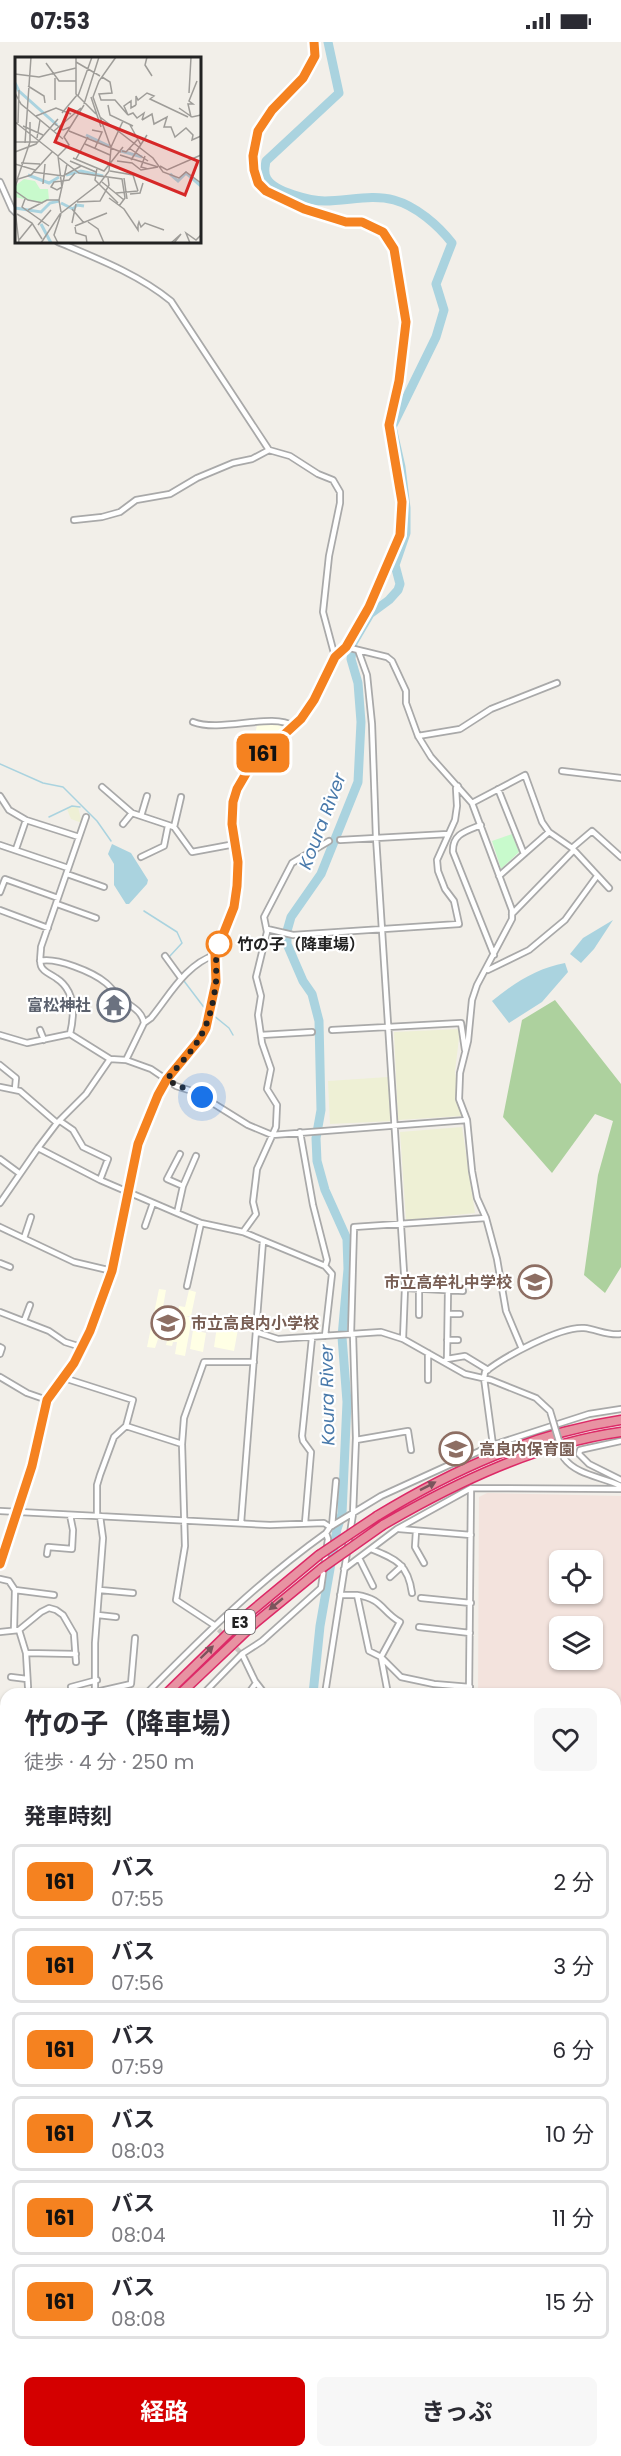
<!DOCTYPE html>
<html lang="ja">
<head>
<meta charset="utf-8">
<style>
	:root { --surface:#fff; --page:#f7f7f7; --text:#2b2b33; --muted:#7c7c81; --line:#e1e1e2; --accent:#d40000 }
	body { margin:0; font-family:Poppins,"Noto Sans JP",sans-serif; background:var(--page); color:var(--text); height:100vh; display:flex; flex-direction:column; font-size:22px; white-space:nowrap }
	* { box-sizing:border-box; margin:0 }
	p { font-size:20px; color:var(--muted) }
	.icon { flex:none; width:33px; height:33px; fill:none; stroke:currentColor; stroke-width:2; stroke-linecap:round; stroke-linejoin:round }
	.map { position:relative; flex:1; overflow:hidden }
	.details { position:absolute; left:0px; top:1646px; width:621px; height:770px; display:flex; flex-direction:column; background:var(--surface); border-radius:18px 18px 0 0; box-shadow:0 2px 4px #0004 }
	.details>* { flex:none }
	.badge { padding:0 12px; border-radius:9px; font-size:21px; line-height:39px }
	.buttons { position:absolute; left:549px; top:1508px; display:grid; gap:12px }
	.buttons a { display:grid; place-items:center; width:54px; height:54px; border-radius:9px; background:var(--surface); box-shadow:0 2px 4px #0004; font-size:30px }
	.you { position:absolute; width:30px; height:30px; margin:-15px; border:4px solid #fff; border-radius:50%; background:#1a73e8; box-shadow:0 0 0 9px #1a73e833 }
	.map>.badge { position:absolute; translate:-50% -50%; box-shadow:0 0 0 3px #fff }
	h2 { padding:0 24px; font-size:22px; line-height:54px }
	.round { display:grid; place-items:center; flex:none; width:63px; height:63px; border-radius:9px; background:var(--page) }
	.head { display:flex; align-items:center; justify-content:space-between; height:102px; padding:0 24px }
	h1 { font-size:28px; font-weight:700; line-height:45px }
	.cta { display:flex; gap:12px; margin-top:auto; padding:12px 24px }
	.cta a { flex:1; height:69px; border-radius:9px; background:var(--accent); color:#fff; font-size:24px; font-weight:700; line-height:69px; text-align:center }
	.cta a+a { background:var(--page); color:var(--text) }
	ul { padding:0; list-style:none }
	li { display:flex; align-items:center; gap:18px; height:75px; margin:0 12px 9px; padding:0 12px; border:3px solid var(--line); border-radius:9px }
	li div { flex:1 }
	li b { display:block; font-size:22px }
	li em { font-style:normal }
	li .badge { min-width:66px; font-weight:700; text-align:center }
	.status { display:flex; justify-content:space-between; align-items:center; height:42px; padding:0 30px; background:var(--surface); direction:ltr }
	.status svg { height:16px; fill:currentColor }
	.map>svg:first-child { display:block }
	.education { fill:#ffffe5 }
	.military { fill:#f3e3dd; fill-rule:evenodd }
	.farmland { fill:#eef0d5 }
	.forest { fill:#add19e }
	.park { fill:#c8facc }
	.parking { fill:#e2e2e2 }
	.water { fill:#aad3df }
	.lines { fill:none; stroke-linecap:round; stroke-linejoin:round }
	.stream { stroke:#aad3df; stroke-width:1.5 }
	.river { stroke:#aad3df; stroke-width:9 }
	.minor-tunnel { stroke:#c8c6c1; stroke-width:4.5; stroke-dasharray:4.5 2; stroke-linecap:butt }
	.minor-casing { stroke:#a9a9a9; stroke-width:8 }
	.tertiary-casing { stroke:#a9a9a9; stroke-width:8 }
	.secondary-casing { stroke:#707d05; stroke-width:9 }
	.primary-casing { stroke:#a06b00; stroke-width:10 }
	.motorway-casing { stroke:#dc2a67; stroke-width:11 }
	.minor { stroke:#fff; stroke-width:4.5 }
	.tertiary { stroke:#fff; stroke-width:5 }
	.secondary { stroke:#f7fabf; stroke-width:6 }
	.primary { stroke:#fcd6a4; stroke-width:7 }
	.motorway { stroke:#e892a2; stroke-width:8 }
	.minor-bridge-casing { stroke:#a9a9a9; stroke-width:8; stroke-linecap:butt }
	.motorway-bridge-casing { stroke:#dc2a67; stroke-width:11; stroke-linecap:butt }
	.minor-bridge { stroke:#fff; stroke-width:4.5 }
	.motorway-bridge { stroke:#e892a2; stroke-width:8 }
	.oneway { fill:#7b545c }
	.line-casing { stroke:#fff; stroke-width:14 }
	.line { stroke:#f58220; stroke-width:9 }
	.walk { stroke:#222; stroke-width:6; stroke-dasharray:0 10.8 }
	.stop-dot { fill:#fff; stroke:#f58220; stroke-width:3 }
	.labels { text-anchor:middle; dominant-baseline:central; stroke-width:4.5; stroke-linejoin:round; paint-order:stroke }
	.shield { fill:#fff; stroke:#646464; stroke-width:1.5 }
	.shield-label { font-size:15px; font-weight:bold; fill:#222 }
	.stop-label { font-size:16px; font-weight:bold; fill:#222; stroke:#fff; text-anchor:start }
	.worship-label { font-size:16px; font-weight:bold; fill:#5b616d; stroke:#fff; text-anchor:end }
	.education-label { font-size:16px; font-weight:bold; fill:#785e54; stroke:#fff; text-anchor:start }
	.water-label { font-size:18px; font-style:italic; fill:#4a7aab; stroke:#fff }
	.inset-river { fill:none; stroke:#aad3df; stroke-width:3 }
	.inset-road { fill:none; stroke:#9f9d99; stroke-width:1.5 }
	.view { fill:#d62828; fill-opacity:0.15; stroke:#d62828; stroke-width:3 }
	.inset-edge { fill:none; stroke:#222; stroke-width:3 }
</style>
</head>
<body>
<div class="status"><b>07:53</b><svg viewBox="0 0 49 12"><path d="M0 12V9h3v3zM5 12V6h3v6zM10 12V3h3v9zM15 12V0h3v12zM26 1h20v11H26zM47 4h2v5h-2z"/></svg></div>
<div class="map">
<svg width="621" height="2414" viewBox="0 0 621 2414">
	<rect width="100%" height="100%" fill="#f2efe9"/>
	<path class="education" d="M265,682H281L282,689L265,690V702L259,703L256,688L257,683Z
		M271,710L279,719L270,727L262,717Z
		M159,1247L166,1248L158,1293L167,1295L169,1291L174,1292V1296H176L180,1280L174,1278L175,1273L183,1274L178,1271L179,1264L185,1265L189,1248L196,1250L191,1274H186L192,1276L185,1314L175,1312L177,1300H173L172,1304L166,1303L167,1299L158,1297L155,1306L147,1305Z
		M218,1277L240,1281L242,1283L241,1287H238L234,1309L214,1305Z
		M193,1288L206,1291L203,1310L190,1307Z
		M6,2079V2159H2L0,2080Z"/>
	<path class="military" d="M487,1451L621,1454V1967H615V1652L478,1651L479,1455ZM560,1518H592V1551H560ZM560,1584H592V1617H560Z
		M621,1991V2182L615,2180V1996Z
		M615,2186L621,2189V2414H501L502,2409H615Z"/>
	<path class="farmland" d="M73,765H78L82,781L71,777L67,767Z
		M460,987L455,1030L462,1074L398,1078L394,990Z
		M388,1035L392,1079L330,1082L328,1039Z
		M462,1085L475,1171L406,1178L400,1090Z"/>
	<path class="forest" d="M555,958L621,1042V1225L605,1251L584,1233L598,1133L613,1079L595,1072L552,1131L503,1075L522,978Z"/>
	<path class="park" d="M512,792L519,810L501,827L492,799Z"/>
	<path class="parking" d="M504,2409H546L544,2414H502Z"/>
	<path class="water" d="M112,802L131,811L148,838L147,842L129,862H126L114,843V822L108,812Z
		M613,878L594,907L581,921L570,912L583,896Z
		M565,921L568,930L542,960L509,981L492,959C514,941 537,926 565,921Z"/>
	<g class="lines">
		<path class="stream" d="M0,722L43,741L63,745L97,779L111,799
			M49,775L72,764L80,765
			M144,869L177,890L182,901L169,915
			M184,939L206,968
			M213,973L229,986L233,993"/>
		<path class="river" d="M313,1652L320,1584L337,1487L342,1472L347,1360L342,1295L348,1227L347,1197L325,1148L317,1119L316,1096L321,1068L319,979L312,952L303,939L287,902V889L291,875L321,832L358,740L361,680L358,641L351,617L353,601L370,572L389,558L398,548L400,542L395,523L406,491V466L401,425L392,385L436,295L444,268L436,242L452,201C438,183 416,164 394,158C372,152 348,159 325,159C311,159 274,150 267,137C263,131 265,125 266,119L339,51L328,0
			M362,2414L365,2409"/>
		<path class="minor-tunnel" d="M214,1583L242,1612"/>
		<g class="minor-casing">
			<path id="minor" d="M0,140L12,167L16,171
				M58,200C96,216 138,232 171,259L269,408L290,414L318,432L333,438L340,450V461L329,514L323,570L335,615
				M74,478L102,475L120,470L136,458L170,452L197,436L233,421L252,417L269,408
				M346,605L387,615L392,619L406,649V661L418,694L431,715L472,761L512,868V877L477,943L472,958L468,999L460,1031L459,1057L467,1078L472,1129L477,1156L486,1176L497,1217L506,1269L522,1307
				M358,608L367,633L372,682L376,795L405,1246L403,1297
				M193,680C221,691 273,670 293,684
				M418,694L460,687L491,667L557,641
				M562,729L621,736
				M102,745L132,771L174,785L192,810L235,802
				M498,747L524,812
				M0,754L9,768L26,778L79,795
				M472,761L525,733L542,780L549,790L572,806L609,846
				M141,774L147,754
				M123,782L132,771
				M481,783C466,789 452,792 453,810L494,913
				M174,785L181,755
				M340,798L448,792
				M0,803L68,826
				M572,806L592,789L621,815
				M16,807L26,778
				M141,815L164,804L168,784
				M67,832L104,845
				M499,834L549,790
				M0,850L5,837L58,856
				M57,862L96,876
				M0,868L48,886
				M512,872L574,808
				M267,887L293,893L459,882L454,859L445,847L438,829L437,818L455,778L457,764L456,746L458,744
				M165,914L181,936
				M40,919C56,915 93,930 106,941C112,946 116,953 123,958C132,965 142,969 144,981
				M488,928L529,908L565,878L597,834
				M40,988L44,998
				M332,988L461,981L465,1008
				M70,992L110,1017L126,1018L151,1027L176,1044L195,1050L248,1083L272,1093L467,1078
				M70,992C75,971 75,948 56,936C51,932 43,930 41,924C39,919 41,911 41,905L86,775
				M0,993L27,1001L70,992
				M261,993L312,990
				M126,1018L144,981L151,976C169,954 186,922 215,913
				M0,1023L16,1036L15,1047
				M0,1045L20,1049L57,1081
				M60,1079L73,1088L83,1105L108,1117L100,1138
				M300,1090L313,1163L327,1218L325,1224
				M38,1106L100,1138L177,1171L201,1181L243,1190L325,1224L332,1232L325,1294
				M0,1117L19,1131
				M183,1144L196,1114
				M0,1161L38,1106L57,1081L86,1052L110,1017
				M177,1171L183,1144L167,1137L180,1112
				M145,1184L153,1161
				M0,1185L74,1220L112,1229
				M243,1190L256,1172L253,1160L257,1127L276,1085L277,1063L267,1047L271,1027L262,1001L258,973L261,954L256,935L267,890L264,875L292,821L329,799
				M24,1196L31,1175
				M0,1221L10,1225
				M187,1244L201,1181
				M405,1246L463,1249
				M0,1270L49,1289L65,1300L81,1305
				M448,1272H460
				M419,1273V1247
				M24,1279L30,1263
				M256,1290L278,1297L381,1290L403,1297L465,1332L491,1338L536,1356L550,1369L553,1379
				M351,1292L354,1185L486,1176
				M447,1298H458
				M0,1305L2,1306L0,1312
				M447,1317L465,1314L488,1328
				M444,1320L447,1317L448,1248
				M0,1335L27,1351L47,1358
				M64,1336L133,1358L126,1384L114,1395L100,1433L97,1443V1472
				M428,1338V1311
				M126,1384L182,1402
				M356,1398L408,1389L411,1408
				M621,1399L584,1407L580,1408L579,1412L589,1422L621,1438
				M493,1403L484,1336L485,1330C504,1315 560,1284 584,1286C596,1287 608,1294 621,1292
				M564,1416C576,1433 603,1435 621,1444
				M0,1469L270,1483L324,1481L330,1485
				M241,1481L263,1199
				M305,1481L311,1410L303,1399L302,1394L312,1296
				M332,1484L336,1439
				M399,1487L471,1493
				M416,1489L415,1505L424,1521
				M371,1507C396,1517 408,1522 412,1551
				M47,1512L48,1505L72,1507L73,1488L70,1473
				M359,1516L373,1544
				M344,1527L397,1487L471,1446L621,1447
				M390,1535L402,1524
				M0,1537L9,1539L15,1548
				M100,1548L133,1551
				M340,1553H357L369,1609L381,1615L388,1652
				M357,1553C383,1557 381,1569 400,1580L381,1615L401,1635L434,1642L470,1645
				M421,1556L471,1561
				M98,1573L116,1575
				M214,1583L176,1558L185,1504L182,1402L184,1376L204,1320H254
				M419,1585L470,1591
				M14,1587L15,1548L54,1553
				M19,1588L26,1611L28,1645
				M0,1590L19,1588L41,1570L49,1566L56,1568L63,1573L74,1592L76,1620
				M26,1611L76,1612
				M242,1612L255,1639L265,1652
				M11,1635L27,1637
				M71,1645L97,1638
				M96,1650L131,1642L135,1596
				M95,1652V1601L103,1496L100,1474
				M146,1652C204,1593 259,1539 326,1491L330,1485L381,1454L493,1403L589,1372L621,1367
				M203,1652L242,1612L262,1599L321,1546L328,1497L326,1491
				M248,1652L256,1641
				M325,1652L353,1472L356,1396L353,1292
				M469,1652L471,1446
				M0,1810L6,1803
				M0,1870L6,1864
				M0,1908L6,1922
				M615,1975H621
				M0,1984L6,1985
				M0,2025L6,2020
				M0,2281L6,2283
				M4,2357L6,2369
				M104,2409L106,2413
				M123,2409L125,2414
				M138,2409L140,2414
				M252,2409L264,2414
				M74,2412L87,2409
				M33,2414L40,2409
				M144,2414L153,2409
				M196,2414L203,2409
				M354,2414L356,2409
				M420,2414L421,2409
				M489,2414L490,2409"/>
		</g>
		<g class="tertiary-casing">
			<path id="tertiary" d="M615,1989L621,1985"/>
		</g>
		<g class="secondary-casing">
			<path id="secondary" d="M0,1522L32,1424L47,1358L74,1321L90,1289L112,1229L137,1107L144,1087L167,1037L200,997L205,986L216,940L215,913L234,865L237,844L239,820L232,782L233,760L237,747L251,723L301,677L314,658L335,615L346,605L369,565L401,493L402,460L389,383L399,339L406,280L394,207L383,190L362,180H346L304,167L266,149L258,140L254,128L253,114L258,89L272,68L303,36L315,14L314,0"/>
		</g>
		<g class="primary-casing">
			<path id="primary" d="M615,2187L621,2189
				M0,2210H6"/>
		</g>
		<g class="motorway-casing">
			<path id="motorway" d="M377,1474C453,1428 533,1391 621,1378
				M383,1483C457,1440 536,1402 621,1390
				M166,1652L248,1572L319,1513
				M180,1652L255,1581L322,1526
				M0,1831L6,1825
				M0,1846L6,1840"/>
		</g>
		<use href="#minor" class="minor"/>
		<use href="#tertiary" class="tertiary"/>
		<use href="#secondary" class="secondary"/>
		<use href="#primary" class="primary"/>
		<use href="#motorway" class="motorway"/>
		<g class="minor-bridge-casing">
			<path id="minor-bridge" d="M553,1379L564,1416"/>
		</g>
		<g class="motorway-bridge-casing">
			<path id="motorway-bridge" d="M319,1513L377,1474
				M322,1526L383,1483"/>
		</g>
		<use href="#minor-bridge" class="minor-bridge"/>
		<use href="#motorway-bridge" class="motorway-bridge"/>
	</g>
	<defs><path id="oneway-solid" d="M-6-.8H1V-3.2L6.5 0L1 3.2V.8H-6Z" transform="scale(1.5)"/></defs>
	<g class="oneway">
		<use href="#oneway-solid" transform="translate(428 1444) rotate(-27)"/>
		<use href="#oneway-solid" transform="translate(276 1562) rotate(140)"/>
		<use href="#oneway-solid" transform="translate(207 1610) rotate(-44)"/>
	</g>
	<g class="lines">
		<g class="line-casing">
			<path id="line" d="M0,1522L32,1424L47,1358L74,1321L90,1289L112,1229L138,1102L158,1053L167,1037L200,997L206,986L216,940L215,913L234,865L237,844L238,820L232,782L233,760L237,747L251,723L301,677L314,658L335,615L346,605L369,565L400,493L402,460L389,383L399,339L406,280L394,207L383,190L362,180H346L304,167L266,149L258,141L254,128L253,114L258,89L272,68L303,36L315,14L314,0"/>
		</g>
		<use href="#line" class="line"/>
		<path class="walk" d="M202,1055C191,1047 178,1046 167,1037C198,1002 210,989 216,940C217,923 214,914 220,899L219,902"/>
	</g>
	<defs>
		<g id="temple-ring" transform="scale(1.725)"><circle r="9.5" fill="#fff" stroke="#6b7280" stroke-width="1.5"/><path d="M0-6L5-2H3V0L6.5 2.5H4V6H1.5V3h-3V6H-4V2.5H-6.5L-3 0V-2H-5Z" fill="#6b7280"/></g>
		<g id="school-ring" transform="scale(1.725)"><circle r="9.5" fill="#fff" stroke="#8d6e63" stroke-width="1.5"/><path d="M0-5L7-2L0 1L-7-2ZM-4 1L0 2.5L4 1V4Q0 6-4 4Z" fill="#8d6e63"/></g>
	</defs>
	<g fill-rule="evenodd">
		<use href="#temple-ring" x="114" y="963"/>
		<use href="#school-ring" x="535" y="1240"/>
		<use href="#school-ring" x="168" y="1281"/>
		<use href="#school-ring" x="456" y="1407"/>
	</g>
	<circle class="stop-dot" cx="219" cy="902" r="12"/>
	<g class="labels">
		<rect class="shield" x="225" y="1568" width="30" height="24" rx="4.5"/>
		<g class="shield-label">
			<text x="240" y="1580">E3</text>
		</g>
		<g class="stop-label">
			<text x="237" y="902">竹の子（降車場）</text>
		</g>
		<g class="worship-label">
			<text x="91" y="963">富松神社</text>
		</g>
		<g class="education-label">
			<text x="512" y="1240" text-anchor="end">市立高牟礼中学校</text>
			<text x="191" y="1281">市立高良内小学校</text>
			<text x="479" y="1407">高良内保育園</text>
		</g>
		<g class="water-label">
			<text transform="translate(322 779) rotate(-69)">Koura River</text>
			<text transform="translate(327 1353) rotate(-91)">Koura River</text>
		</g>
	</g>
	<g transform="translate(15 15)">
		<rect width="186" height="186" fill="#f2efe9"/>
		<path d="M9,122L20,124L25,132H33L34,143L27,146L0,140V129Z" fill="#c8facc"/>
		<path class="inset-river" d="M0,26L4,34L42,68M71,78L94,89M106,94L127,100M155,117L163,124L171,116L186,129M13,118L34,126L44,120M51,118L66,114L88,119M46,146L58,152L62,148L69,149M0,151L26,155L35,146L44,144M26,167L36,186"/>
		<path class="inset-road" d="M61,0V37L81,57M132,0L130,8L137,19M61,5L85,19M31,6L44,24H61M0,17L24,20L61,11M87,20L95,25L97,36L84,37L86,43H100L113,58L109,49L116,44V51L121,48M40,21V43M13,29L29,39L30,46M0,36L6,47L48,82M174,36L176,0M63,39L77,0M76,40L86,70M69,47L84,0M93,48L95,58L118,69M121,48V39L123,43L132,36L139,39L135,42L173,60M164,51L177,60L186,58M47,56L62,38M113,58L118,56L122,61L129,56L127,63M21,59L41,51L56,57M85,60L138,101L148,115L164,121L171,115L186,126M176,60L173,47H178L174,44L182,24M127,63L137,57L139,67L152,60L149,70H156L160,80L171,71L178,78L177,83L186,79M0,65L43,99M3,66L4,33M39,66L48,73L55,70M115,68L126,88M8,69L28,78M77,73L87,75L80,91M39,74L66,51M54,74L106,95M22,81L25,63M0,85H22M10,86L16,0M70,87L95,98M96,90L108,64M114,91L133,104M107,94L111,95L123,82M0,95L21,87L43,62M105,98L143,110M43,99L54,88L49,80L69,48M43,99L47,131M130,99L126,110L133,112M44,101L64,116L107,122L110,141L104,149M58,101L89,114L108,90M61,102L73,80M116,103L132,78M55,104L81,115M102,104L117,106L126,113L143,110M6,106L25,107M0,107L20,113M145,109L152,113L186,98M82,111L80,123L103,146M95,114L118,118L123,134M18,115L48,119L66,109M109,121L112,142M2,123L15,85V65M87,125L109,143M28,127L30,107M0,130L3,122L16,118L37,95M47,130L42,133L36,130L39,125L54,123L60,116M0,134L13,143L28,146M101,136L123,134M115,137L125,136L128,126M94,141L109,152L123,173V168L124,165L126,170L130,166L149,173M10,142L7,150L34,169M62,145L85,144L94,128L93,121M57,152L69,166M0,153L4,186M13,153L32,143H44M46,155L44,143L52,107M2,157L17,166L27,182M73,165L83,172L89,186M57,166L61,147M23,168L36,153M60,169L92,156M60,170L61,176L71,179L72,186M4,183L17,167M26,186L45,157L85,126L94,114L96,91L78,40L84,24L101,0M43,186L39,178L46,157M156,186L166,177L159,186M175,186L171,176L181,183L186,178"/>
		<path class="view" d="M54,52L183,104L170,138L40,85Z"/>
		<rect width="186" height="186" class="inset-edge"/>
	</g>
</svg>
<div class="buttons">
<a><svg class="icon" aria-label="locate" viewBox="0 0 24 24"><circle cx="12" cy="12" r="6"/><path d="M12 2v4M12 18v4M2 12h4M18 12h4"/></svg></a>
<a><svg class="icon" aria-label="layers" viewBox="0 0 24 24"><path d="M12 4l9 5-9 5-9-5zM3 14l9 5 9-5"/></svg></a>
</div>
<div class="you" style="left:202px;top:1055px"></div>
<b class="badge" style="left:263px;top:711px;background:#f58220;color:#111">161</b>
<section class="details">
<div class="head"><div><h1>竹の子（降車場）</h1><p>徒歩 · 4 分 · 250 m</p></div><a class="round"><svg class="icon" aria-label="heart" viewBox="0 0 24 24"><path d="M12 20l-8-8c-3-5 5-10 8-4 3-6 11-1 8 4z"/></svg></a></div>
<h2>発車時刻</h2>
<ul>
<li><span class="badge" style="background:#f58220;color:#111">161</span><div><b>バス</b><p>07:55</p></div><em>2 分</em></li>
<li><span class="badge" style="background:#f58220;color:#111">161</span><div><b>バス</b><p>07:56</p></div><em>3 分</em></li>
<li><span class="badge" style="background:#f58220;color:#111">161</span><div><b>バス</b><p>07:59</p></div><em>6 分</em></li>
<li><span class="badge" style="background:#f58220;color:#111">161</span><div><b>バス</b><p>08:03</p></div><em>10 分</em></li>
<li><span class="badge" style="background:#f58220;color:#111">161</span><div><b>バス</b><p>08:04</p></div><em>11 分</em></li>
<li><span class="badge" style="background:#f58220;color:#111">161</span><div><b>バス</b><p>08:08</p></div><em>15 分</em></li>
</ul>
<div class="cta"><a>経路</a><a>きっぷ</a></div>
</section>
</div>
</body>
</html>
